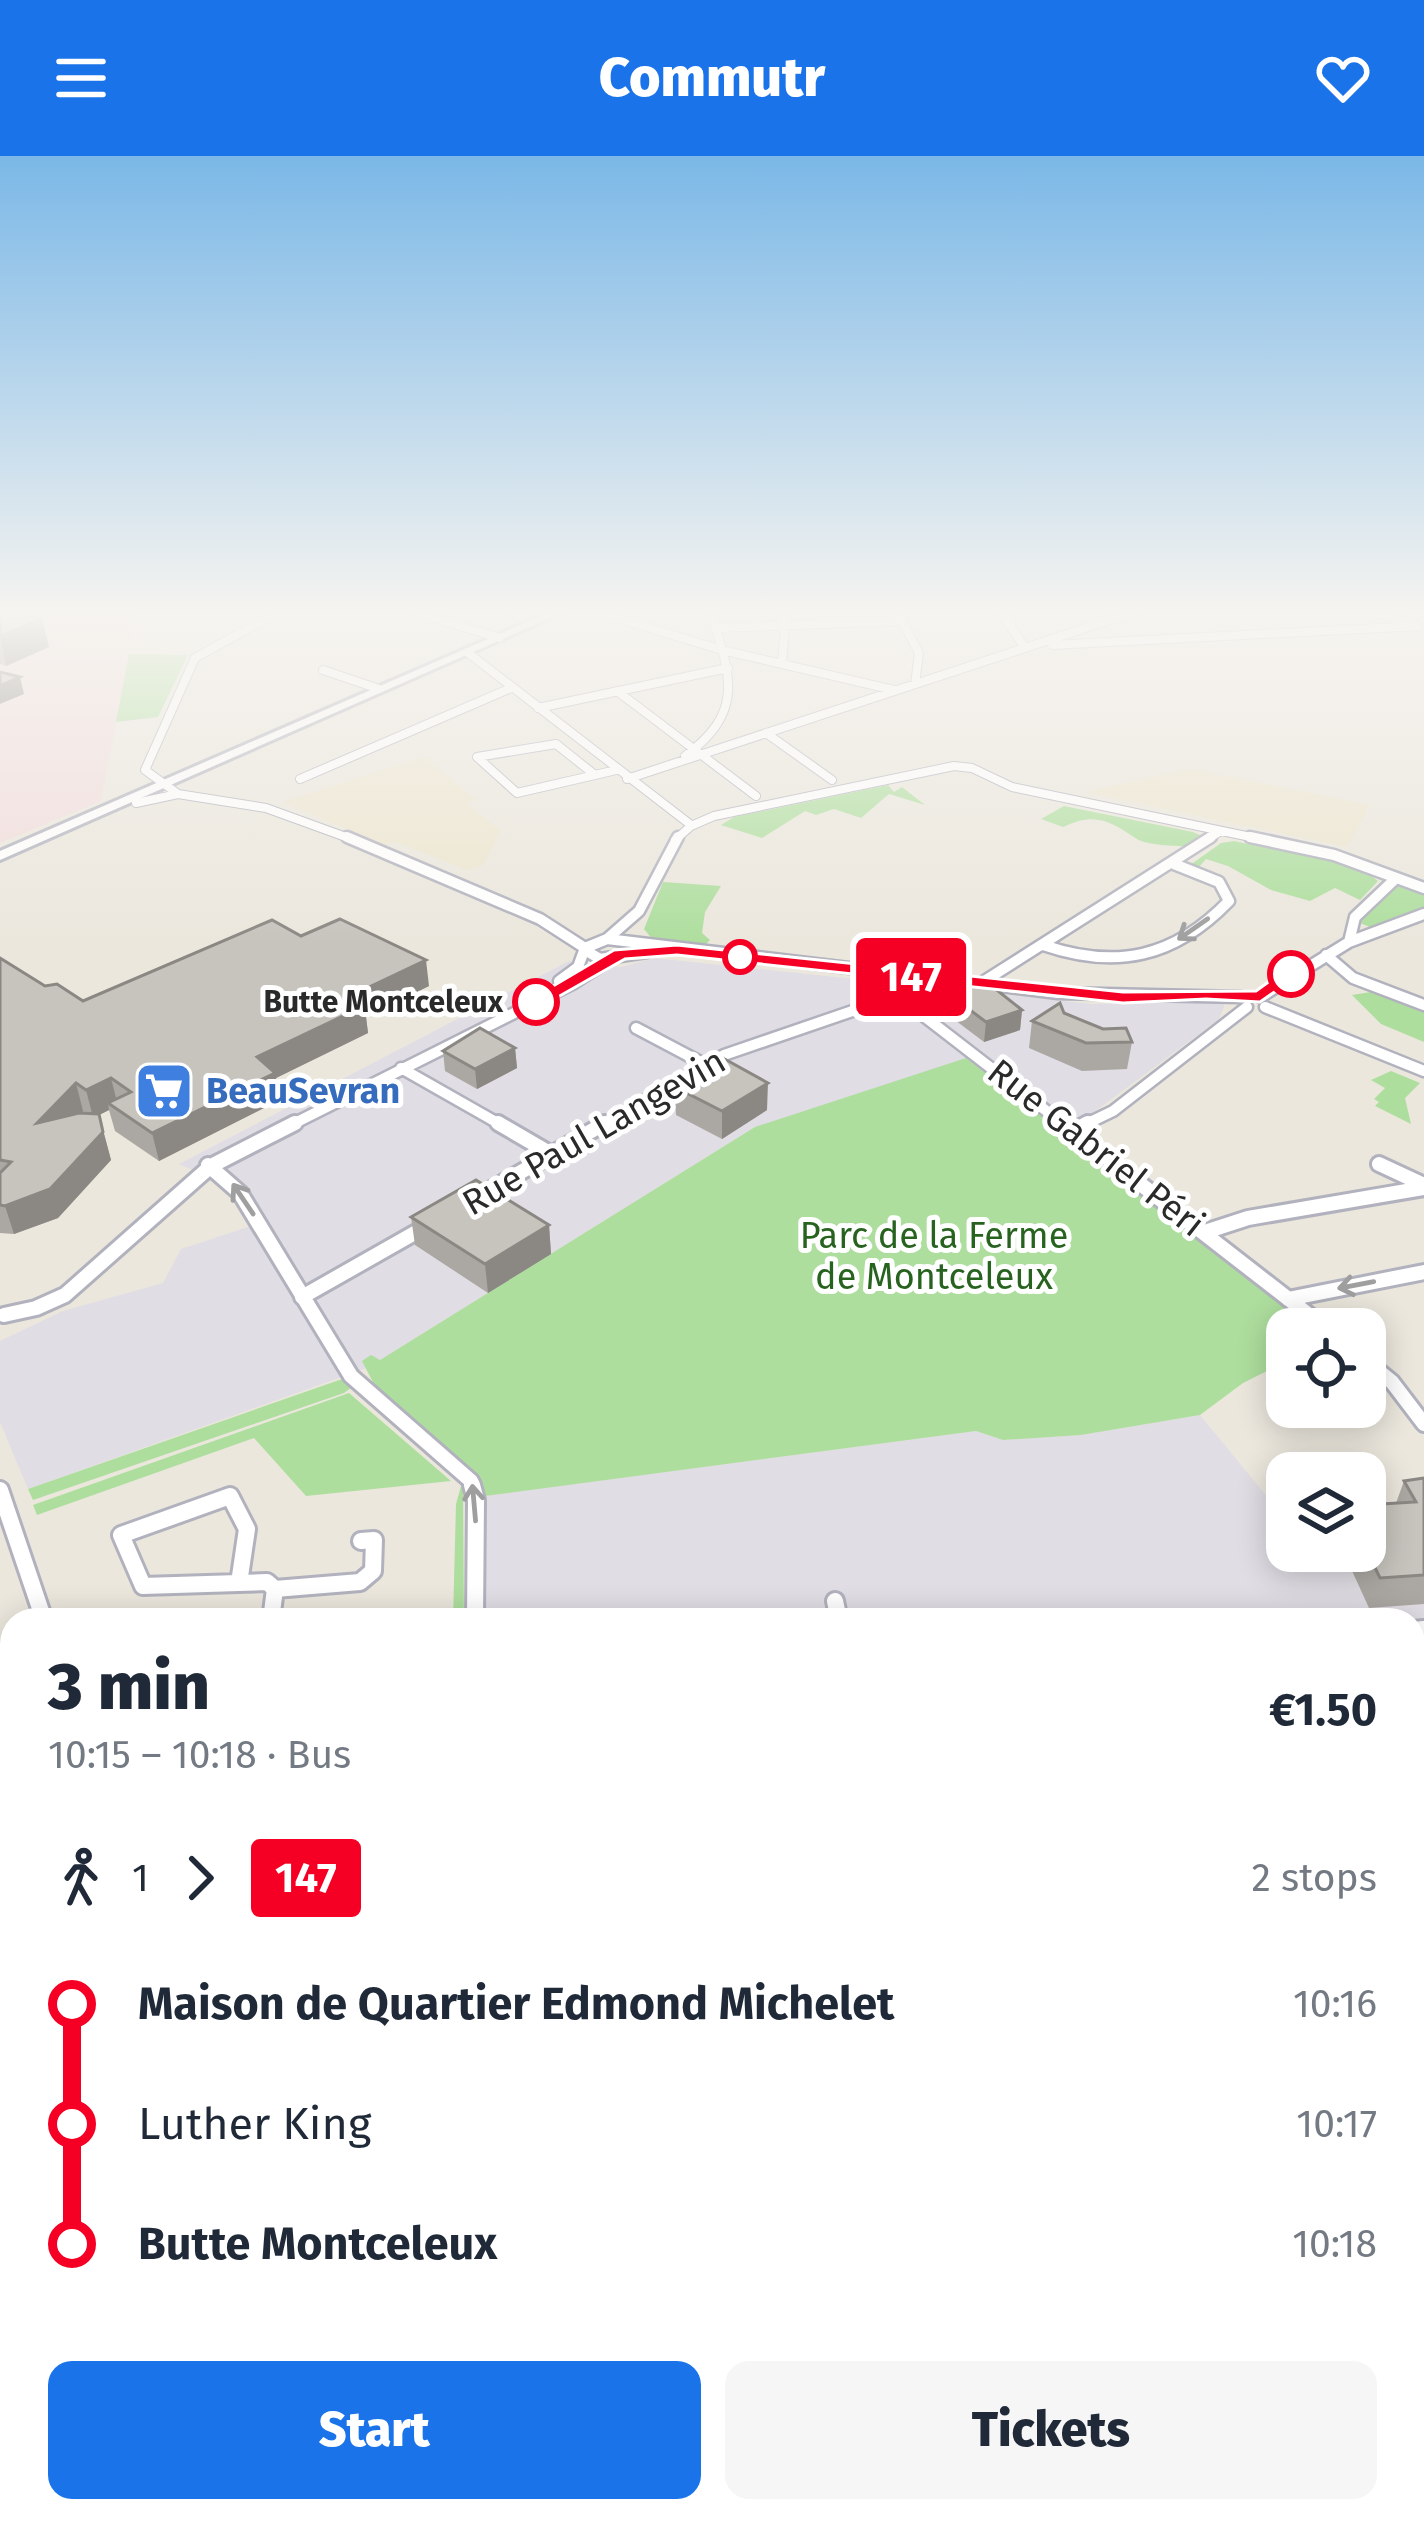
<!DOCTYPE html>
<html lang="en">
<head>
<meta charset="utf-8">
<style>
	:root { --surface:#fff; --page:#f6f6f7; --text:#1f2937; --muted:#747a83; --accent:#1a73e8 }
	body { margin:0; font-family:"Fira Sans",sans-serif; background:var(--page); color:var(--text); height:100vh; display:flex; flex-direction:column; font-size:45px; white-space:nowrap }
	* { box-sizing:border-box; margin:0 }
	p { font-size:39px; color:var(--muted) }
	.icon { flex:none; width:66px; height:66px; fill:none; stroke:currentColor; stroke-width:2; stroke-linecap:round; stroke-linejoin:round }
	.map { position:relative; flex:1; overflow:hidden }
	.details { position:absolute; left:0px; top:1452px; width:1425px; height:915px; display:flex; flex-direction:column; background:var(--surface); border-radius:36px 36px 0 0; box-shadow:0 6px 30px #0003 }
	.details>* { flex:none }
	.badge { padding:0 24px; border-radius:9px; font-size:42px; line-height:78px }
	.controls { position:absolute; left:1266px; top:1152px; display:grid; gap:24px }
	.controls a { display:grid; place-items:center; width:120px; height:120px; border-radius:24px; background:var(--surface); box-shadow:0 6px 30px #0003; font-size:60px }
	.map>.badge { position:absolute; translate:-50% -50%; box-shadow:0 0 0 6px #fff }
	.legs { display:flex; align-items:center; gap:18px; height:132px; padding:0 48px; font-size:39px }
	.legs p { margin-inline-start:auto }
	.head { display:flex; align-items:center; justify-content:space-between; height:204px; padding:0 48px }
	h1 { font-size:66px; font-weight:800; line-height:90px }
	.cta { display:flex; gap:24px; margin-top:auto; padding:24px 48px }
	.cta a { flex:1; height:138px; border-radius:24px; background:var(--accent); color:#fff; font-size:48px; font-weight:800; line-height:138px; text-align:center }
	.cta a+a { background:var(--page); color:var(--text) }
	ul { padding:0 48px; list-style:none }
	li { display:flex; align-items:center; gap:42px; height:120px; font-size:45px }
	li i { display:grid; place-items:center; width:18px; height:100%; margin:0 15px; background:currentColor }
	li i::after { content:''; width:30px; height:30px; margin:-15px; border:9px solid; border-radius:50%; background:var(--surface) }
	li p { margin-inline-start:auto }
	li:first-child i { background:linear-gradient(#0000 50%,currentColor 0) }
	li:last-child i { background:linear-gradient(currentColor 50%,#0000 0) }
	header { display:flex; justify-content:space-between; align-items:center; height:156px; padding:0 48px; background:var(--accent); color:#fff; font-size:54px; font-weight:800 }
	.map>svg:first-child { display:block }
	.industrial { fill:#e0dde4 }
	.education { fill:#ece5ce }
	.medical { fill:#f1dcdb }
	.green { fill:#aede9e }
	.cemetery { fill:#c2d4b6 }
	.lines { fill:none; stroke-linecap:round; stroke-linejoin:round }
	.minor-far4-casing { stroke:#b1b2bd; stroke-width:10 }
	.minor-far3-casing { stroke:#b1b2bd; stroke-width:15 }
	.minor-far2-casing { stroke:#b1b2bd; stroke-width:20 }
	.minor-far1-casing { stroke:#b1b2bd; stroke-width:22 }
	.minor-casing { stroke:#b1b2bd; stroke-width:27 }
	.secondary-casing { stroke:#b1b2bd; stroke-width:6 }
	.minor-far4 { stroke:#fff; stroke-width:8 }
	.minor-far3 { stroke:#fff; stroke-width:10 }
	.minor-far2 { stroke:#fff; stroke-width:14 }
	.minor-far1 { stroke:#fff; stroke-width:16 }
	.minor { stroke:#fff; stroke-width:21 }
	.secondary { fill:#fff; fill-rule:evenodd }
	.wall { fill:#aba8a3 }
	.shaded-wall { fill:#8b8884 }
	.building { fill:#c7c3bd; stroke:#8b8884; stroke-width:3 }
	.oneway { stroke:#9f9f9f }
	.line-1 { fill:#f50024; stroke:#fff; stroke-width:3 }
	.stop-1-dot { fill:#fff; stroke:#f50024; stroke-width:6 }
	.labels { text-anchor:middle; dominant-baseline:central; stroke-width:10; stroke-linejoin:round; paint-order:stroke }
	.far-stop-label { font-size:30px; font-weight:bold; fill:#2a2a2a; stroke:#fff; text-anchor:end }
	.shop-label { font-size:36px; font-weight:bold; fill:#366cbe; stroke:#fff; text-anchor:start }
	.street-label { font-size:36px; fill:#2a2a2a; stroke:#fff }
	.park-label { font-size:36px; fill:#27631f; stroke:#fff }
</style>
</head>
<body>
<header><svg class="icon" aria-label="menu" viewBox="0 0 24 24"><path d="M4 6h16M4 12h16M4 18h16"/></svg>Commutr<svg class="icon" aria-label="heart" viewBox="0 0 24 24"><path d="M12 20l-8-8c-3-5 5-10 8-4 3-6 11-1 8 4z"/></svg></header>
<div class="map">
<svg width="1424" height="2365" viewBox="0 0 1424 2365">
	<rect width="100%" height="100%" fill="#ebe7dd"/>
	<path class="industrial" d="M654,802L1092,848L1200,845L1223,846L1224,851L1219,863L1066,977L755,971L367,1212L28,1333L0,1266V1185L63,1155L163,1127L181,1093L251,1070L226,1029L179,1008L569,805L621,811Z
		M1200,1259L1287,1365V1395H1365L1424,1350V1625L1413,1626V1464H475L476,1341L976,1275L1003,1284L1081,1279Z"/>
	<path class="education" d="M424,601L475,643L467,648L501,675L483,709L467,714L396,686L385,689L282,646Z
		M1190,613L1370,649L1347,691L1084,636Z"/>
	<path class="medical" d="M0,456H132L128,506L101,645L0,687Z"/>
	<path class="green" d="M129,498L188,499L158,561L116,566Z
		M888,629L894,636L902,631L925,649L889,638L861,662L834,653L816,659L805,655L762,682L721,669L734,661Z
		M1064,650L1193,676L1202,680L1188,691C1174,689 1149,690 1137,683C1111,666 1096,655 1063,671L1041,663Z
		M1234,685L1272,693L1275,689L1294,698L1297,693L1318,703L1321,699L1362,713L1378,725L1360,744L1335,732L1310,745L1271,734L1228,710L1206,703L1198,712L1190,709L1221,687Z
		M663,726L721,730L705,756L702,777L710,784L704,790L653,784L644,773Z
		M1394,728L1424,734V755L1375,773L1360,767Z
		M1371,836L1424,856V886L1381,868L1352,839Z
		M966,902L1319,1173H1287V1205L1243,1227L1200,1259L1081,1279L1003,1284L976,1275L485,1340L479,1322L379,1238L362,1205L371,1199L380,1204L755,971Z
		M1391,915L1420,927L1405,942L1411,968L1375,950L1379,946L1374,943L1385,932L1371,924Z
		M345,1222L352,1231L344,1237L33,1344L28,1333Z
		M349,1237L451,1325L306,1340L254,1282L37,1359L33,1349Z
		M463,1323L464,1464H453L456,1348Z"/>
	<path class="cemetery" d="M75,2355H322L323,2365H74Z"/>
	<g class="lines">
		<g class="minor-far4-casing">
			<path id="minor-far4" d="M278,456L195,502L145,614L178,638L266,652L354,684
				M413,456L500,482
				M597,456L722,494L894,534
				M1001,456L1025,492
				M1374,456L1410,467
				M900,461L919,497L915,528
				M715,472L902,465
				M1052,489L1418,470
				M467,496L691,669
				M782,508L786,456
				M323,514L379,533
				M617,535L756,640
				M538,552L728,512
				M766,577L832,624
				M556,588L595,619L517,637L477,601Z
				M685,600C746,555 730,520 711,456
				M595,619L616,614
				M300,623L511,532
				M627,623L1134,456
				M136,647L178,638
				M675,684L691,670L714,660L954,610L972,612L1012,631L1265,684
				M1206,684L1221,675"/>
		</g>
		<g class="minor-far3-casing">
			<path id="minor-far3" d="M347,681L540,763L585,792
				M1250,681L1334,699L1424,732
				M607,783L639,755L678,681
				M1349,786L1355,761L1395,723
				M1043,789C1116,814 1174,802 1229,745L1219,726L1174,708
				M585,792L607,783L1058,837L1241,841
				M585,794L600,803L647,796
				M1326,799L1353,822L1424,849
				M872,820L1066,970
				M559,825L578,811L585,792
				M978,829L1211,681
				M1260,841L1349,786L1424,758
				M1265,851L1424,915
				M923,858L919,837L943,828
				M636,872L706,909
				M401,912L503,970
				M289,970L574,827L613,802
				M600,970L724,899L899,839
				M1082,970L1113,955L1247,851"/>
		</g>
		<g class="minor-far2-casing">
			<path id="minor-far2" d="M498,967L553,999
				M1062,967L1327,1173
				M1075,974L1088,967
				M1379,1008L1424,1029
				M208,1009L240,1037L351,1220L471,1325L473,1332
				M478,1041L605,967
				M1205,1076L1248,1062L1424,1032
				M302,1141L427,1070
				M1288,1143L1424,1116
				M4,1159L36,1152L65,1139L211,1010L295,967
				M1365,1204L1392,1226L1424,1268"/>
		</g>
		<g class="minor-far1-casing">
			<path id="minor-far1" d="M472,1329L476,1344L475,1464
				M0,1334L44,1464
				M230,1340L247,1373L239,1427L143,1430L121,1379Z
				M239,1427L267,1426L275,1433L360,1426L373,1415L374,1384L361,1385
				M835,1445L839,1464
				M271,1464L275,1433
				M1413,1474L1424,1473
				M0,1551L12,1545
				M5,1756L12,1726
				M1413,1766L1424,1769"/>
		</g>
		<g class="minor-casing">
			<path id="minor" d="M0,1874L12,1871
				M1413,2117L1422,2066
				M19,2355V2365
				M484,2355L485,2365"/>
		</g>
		<g class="secondary-casing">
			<path id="secondary" d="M550,456H564L0,704V695Z"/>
		</g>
		<use href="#minor-far4" class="minor-far4"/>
		<use href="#minor-far3" class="minor-far3"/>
		<use href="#minor-far2" class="minor-far2"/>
		<use href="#minor-far1" class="minor-far1"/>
		<use href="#minor" class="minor"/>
		<use href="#secondary" class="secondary"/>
	</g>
	<path class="wall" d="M0,456L49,491L6,510L0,508Z
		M301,780L429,830L366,861L368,877L276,922L280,944L159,1005L115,975L109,954L99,959L111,1004L58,1062L14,1078L0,1077V802L45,830L83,845Z
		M945,835L1022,854L1020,874L984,886L943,855Z
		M1064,857L1132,886L1127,913L1082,915L1029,892L1032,865Z
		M515,892L517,912L477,933L445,915L443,895Z
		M675,931L767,954L722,983L676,959Z
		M411,1061L549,1069L551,1098L488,1137L415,1089Z
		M1424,1322V1448L1369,1452L1343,1395H1365V1349L1396,1347L1404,1325Z"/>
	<path class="shaded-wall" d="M42,463L49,491L6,510L0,480Z
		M20,521L24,538L0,548V530Z
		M426,804L429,830L366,861L368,877L276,922L280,944L159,1005L152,977L257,901L348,841Z
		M1022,854L1020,874L984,886L986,866Z
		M515,892L517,912L477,933L475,913Z
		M111,922L118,950L108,947L109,954L99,959L111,1004L58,1062L14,1078L5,1050L93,961L86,934Z
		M76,927L83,955L45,995L37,967Z
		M768,927L767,954L722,983V955Z
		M549,1069L551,1098L488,1137L485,1108Z"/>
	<path class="building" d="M0,456H18L42,463L0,480Z
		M0,516L20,521L0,530Z
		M340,763L426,804L348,841L364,850L257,901L275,917L152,977L108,947L131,936L111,922L86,934L76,927L37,967L79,957L99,958L103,976L50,1033L5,1050L0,1049V1017L11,1006L0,1004V802L45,830L57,828L83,845L272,764L301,780Z
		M983,823L1022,854L986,866L945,835Z
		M1060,847L1064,857L1103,873L1126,872L1132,886L1086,887L1032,865Z
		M480,872L515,892L475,913L443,895Z
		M721,901L768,927L722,955L675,931Z
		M476,1024L549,1069L485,1108L411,1061Z
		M1424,1322V1419L1380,1422L1365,1391V1349L1416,1346L1404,1325Z"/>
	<defs><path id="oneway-shaft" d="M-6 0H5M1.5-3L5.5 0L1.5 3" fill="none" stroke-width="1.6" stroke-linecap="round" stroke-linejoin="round" transform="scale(3)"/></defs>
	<g class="oneway">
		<use href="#oneway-shaft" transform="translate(1193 773) rotate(145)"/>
		<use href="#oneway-shaft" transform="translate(243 1043) rotate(-124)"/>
		<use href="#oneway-shaft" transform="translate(1356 1129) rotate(169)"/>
		<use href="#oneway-shaft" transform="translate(474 1347) rotate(-95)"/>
	</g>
	<linearGradient id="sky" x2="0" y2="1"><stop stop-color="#7bb8e7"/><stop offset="0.58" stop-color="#f6f4f0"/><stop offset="1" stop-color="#f6f4f0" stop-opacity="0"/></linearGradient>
	<rect width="1424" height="788" fill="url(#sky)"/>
	<path class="line-1" d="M677,789L1123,836L1256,835L1285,814L1300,818L1260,846L1206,843L1123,847L677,799L625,803L542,850L526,846L614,794Z"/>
	<defs>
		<g id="supermarket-square" transform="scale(3)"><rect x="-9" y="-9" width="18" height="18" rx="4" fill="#3f7fe0" stroke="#fff"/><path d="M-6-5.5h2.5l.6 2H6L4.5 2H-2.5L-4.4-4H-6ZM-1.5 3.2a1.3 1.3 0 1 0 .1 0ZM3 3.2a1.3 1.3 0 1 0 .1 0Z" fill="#fff"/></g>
	</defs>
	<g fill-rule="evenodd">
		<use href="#supermarket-square" x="164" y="935"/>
	</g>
	<g class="stop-1-dot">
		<circle cx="740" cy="801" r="15"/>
		<circle cx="1291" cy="818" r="21"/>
		<circle cx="536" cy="846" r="21"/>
	</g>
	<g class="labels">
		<g class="far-stop-label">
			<text x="503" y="846">Butte Montceleux</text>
		</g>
		<g class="shop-label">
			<text x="206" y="935">BeauSevran</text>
		</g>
		<g class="street-label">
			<text transform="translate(594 976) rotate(-30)">Rue Paul Langevin</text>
			<text transform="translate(1096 992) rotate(38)">Rue Gabriel Péri</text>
		</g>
		<g class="park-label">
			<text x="934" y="1080">Parc de la Ferme<tspan x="934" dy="41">de Montceleux</tspan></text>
		</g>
	</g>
</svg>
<div class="controls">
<a><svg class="icon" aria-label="locate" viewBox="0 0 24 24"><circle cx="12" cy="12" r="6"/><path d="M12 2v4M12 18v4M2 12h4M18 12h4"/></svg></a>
<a><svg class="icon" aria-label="layers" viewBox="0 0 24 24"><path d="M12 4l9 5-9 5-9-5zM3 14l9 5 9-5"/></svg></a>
</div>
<b class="badge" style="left:911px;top:821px;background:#f50024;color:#fff">147</b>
<section class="details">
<div class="head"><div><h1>3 min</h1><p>10:15 – 10:18 · Bus</p></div><b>€1.50</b></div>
<div class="legs"><svg class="icon" aria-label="walk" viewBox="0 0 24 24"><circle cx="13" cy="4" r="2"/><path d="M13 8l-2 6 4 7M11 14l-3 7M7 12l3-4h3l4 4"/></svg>1<svg class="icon" aria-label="forward" viewBox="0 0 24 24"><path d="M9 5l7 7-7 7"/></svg><b class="badge" style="background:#f50024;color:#fff">147</b><p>2 stops</p></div>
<ul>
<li><i style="color:#f50024"></i><b>Maison de Quartier Edmond Michelet</b><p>10:16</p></li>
<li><i style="color:#f50024"></i><span>Luther King</span><p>10:17</p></li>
<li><i style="color:#f50024"></i><b>Butte Montceleux</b><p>10:18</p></li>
</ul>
<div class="cta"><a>Start</a><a>Tickets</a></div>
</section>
</div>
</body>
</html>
